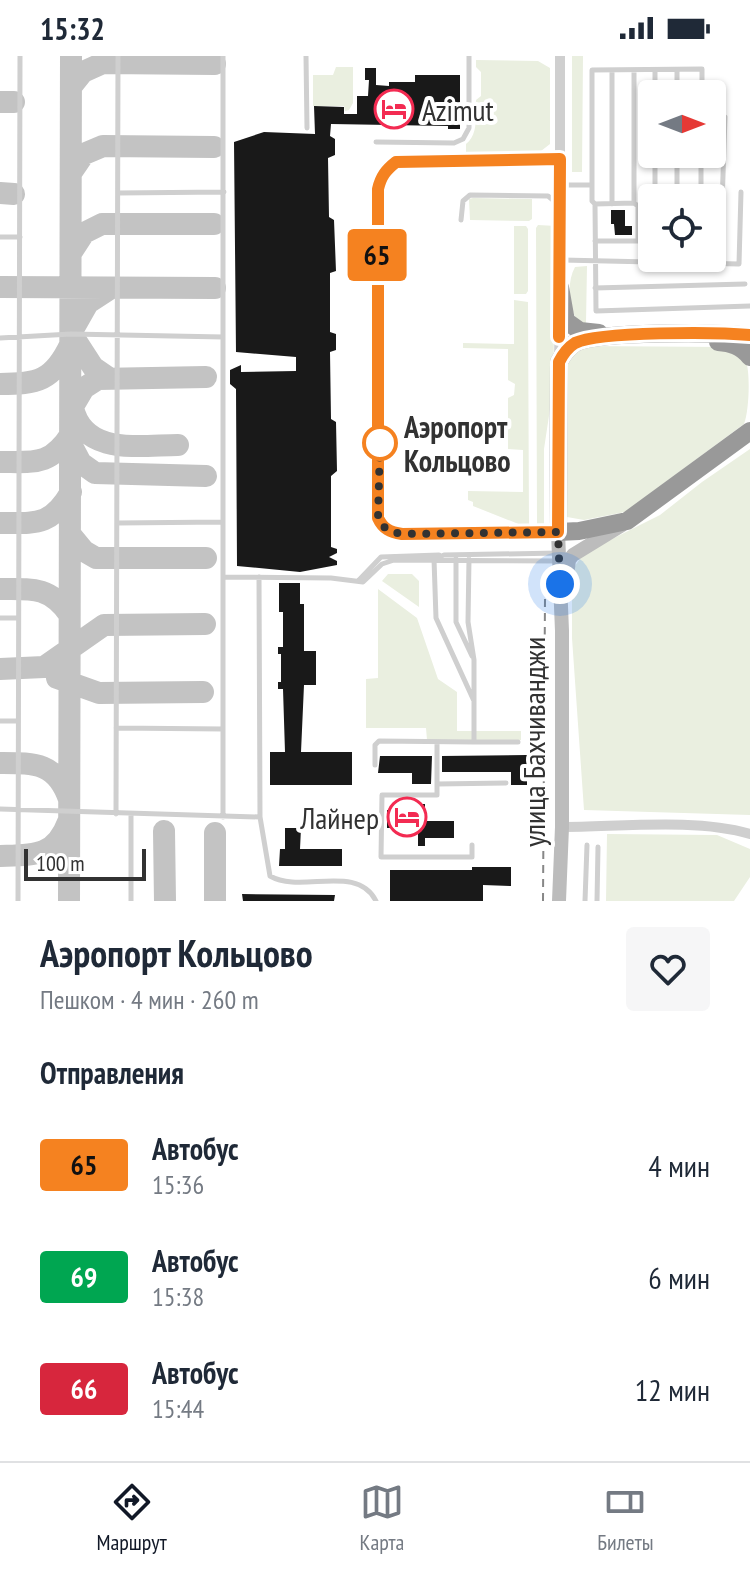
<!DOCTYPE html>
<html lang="ru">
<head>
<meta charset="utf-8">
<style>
	:root { --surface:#fff; --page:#f6f6f7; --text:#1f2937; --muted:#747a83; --line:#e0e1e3; --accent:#111827 }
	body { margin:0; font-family:"PT Sans Narrow",sans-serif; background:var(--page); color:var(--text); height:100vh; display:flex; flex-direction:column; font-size:30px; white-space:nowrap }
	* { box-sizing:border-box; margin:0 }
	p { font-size:26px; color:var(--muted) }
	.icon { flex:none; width:44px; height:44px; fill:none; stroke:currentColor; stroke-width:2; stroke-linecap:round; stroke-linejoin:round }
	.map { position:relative; height:845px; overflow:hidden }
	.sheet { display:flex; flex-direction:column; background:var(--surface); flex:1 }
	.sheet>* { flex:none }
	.badge { padding:0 16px; border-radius:6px; font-size:28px; line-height:52px }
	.needle { width:52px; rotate:90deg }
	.buttons { position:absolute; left:638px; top:24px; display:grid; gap:16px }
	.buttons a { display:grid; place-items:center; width:88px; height:88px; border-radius:8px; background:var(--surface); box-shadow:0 2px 6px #0004; font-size:40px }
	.scale { position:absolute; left:24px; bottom:20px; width:122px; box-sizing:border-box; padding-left:8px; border:4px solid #323232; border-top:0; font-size:22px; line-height:28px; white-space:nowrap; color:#323232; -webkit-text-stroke:6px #fff; paint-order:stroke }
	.you { position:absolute; width:40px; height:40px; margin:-20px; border:6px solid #fff; border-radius:50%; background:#1a73e8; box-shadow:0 0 0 12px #1a73e833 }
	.map>.badge { position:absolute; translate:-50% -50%; box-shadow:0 0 0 4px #fff }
	h2 { padding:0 40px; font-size:30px; line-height:72px }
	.round { display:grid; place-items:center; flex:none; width:84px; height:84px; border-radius:8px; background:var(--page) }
	.headline { display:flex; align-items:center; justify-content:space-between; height:136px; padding:0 40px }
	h1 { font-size:38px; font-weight:800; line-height:60px }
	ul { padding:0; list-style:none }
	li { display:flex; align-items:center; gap:24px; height:112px; padding:0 40px }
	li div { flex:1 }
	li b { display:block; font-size:30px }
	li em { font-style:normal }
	li .badge { min-width:88px; font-weight:700; text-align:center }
	.status { display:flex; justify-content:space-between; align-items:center; height:56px; padding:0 40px; background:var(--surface); direction:ltr }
	.status svg { height:22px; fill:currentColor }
	.dock { display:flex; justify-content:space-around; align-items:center; height:112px; border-top:2px solid var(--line); background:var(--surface); font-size:22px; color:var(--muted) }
	.dock a { display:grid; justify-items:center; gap:4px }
	.dock .selected { color:var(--accent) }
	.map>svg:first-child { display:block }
	.green { fill:#eaefe0 }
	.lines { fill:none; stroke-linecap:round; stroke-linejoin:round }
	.taxiway { stroke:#c3c3c3; stroke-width:22 }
	.building { fill:#191919 }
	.lane { stroke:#cfcfcf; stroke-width:5 }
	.street { stroke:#cfcfcf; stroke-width:10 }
	.secondary { stroke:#bcbcbc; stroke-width:14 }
	.highway { stroke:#999; stroke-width:18 }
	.rail { stroke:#878787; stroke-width:2; stroke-dasharray:8 6; stroke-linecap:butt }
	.line-casing { stroke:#fff; stroke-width:18 }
	.line { stroke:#f58220; stroke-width:12 }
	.walk { stroke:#323232; stroke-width:8; stroke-dasharray:0 14.4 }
	.stop-dot { fill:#fff; stroke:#f58220; stroke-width:4 }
	.labels { text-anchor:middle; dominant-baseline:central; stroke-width:8; stroke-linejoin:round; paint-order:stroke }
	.poi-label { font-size:30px; fill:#323232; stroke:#fff; text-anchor:start }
	.stop-label { font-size:30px; font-weight:bold; fill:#323232; stroke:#fff; text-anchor:start }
	.street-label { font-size:30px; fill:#323232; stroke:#fff }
</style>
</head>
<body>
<div class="status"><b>15:32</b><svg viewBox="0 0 49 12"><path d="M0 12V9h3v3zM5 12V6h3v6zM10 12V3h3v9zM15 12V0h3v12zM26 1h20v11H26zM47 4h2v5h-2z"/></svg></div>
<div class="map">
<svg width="750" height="845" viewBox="0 0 750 845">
	<rect width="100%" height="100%" fill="#fff"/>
	<path class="green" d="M572,0H583L582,116H572Z
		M476,4L538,5L550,12V88L541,95L466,98V88C479,78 475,59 476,44L481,40V16L476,11Z
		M336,11H353V47L349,54L345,55L344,50H313V19H333Z
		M473,142L532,143V163L529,165L470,164L469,143Z
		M538,169L556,170L553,333L544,393V468H537L536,172Z
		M514,170H526L528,173V235L526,238H514Z
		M587,210L586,267L579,268C569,253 566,227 575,211Z
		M514,244L528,246L529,469H521L473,450V446L468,444V435L523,436V394L508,393V342L514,339L515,328L508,324V293L463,292V287L514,288Z
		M584,290L726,291C733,297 741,302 747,309C750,322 749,355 744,368L625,456L584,464L567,461L563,452L566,306Z
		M750,393V759L584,754L572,582V526L575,510L584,497L660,459L702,426Z
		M388,518H412L419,525V551L382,525Z
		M378,533L417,562L438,623L457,636V675H521V684H427L426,672H366V623L378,622Z
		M607,778L717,779L750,793V821L734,845H606Z"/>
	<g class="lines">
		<path class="taxiway" d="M71,31L83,16L103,7L215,8
			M0,46H14
			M71,117L84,98L103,90L214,91
			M0,137L14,138
			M71,197L84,177L102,168H214
			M0,231L215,232
			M109,322L93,311L71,277L88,247L111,232
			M0,328C37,328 53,325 70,289
			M73,352C84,400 140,389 178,389
			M71,354L84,332L98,323L206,321
			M71,388L81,407L95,417L206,420
			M0,406C35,406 50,410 71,378
			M0,467C37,467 51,470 71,436
			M70,478L84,495L96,502H206
			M0,533C31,533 49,530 69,558
			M0,613L44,611L104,569L205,568
			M57,622L99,637L203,636
			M0,707C34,707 56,706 69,743
			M164,775L165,845
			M0,800C33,799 55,801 68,766
			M69,845L71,0
			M215,845V777"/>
	</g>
	<path class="building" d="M365,12H376V29L389,30V26H415V19H460V73H448V70L331,68L330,80L335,83V99L328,102L329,161L334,164L336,215L330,217V276L336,278V294L330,296L331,363L336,366L337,415L331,420V491L337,493V497L329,501L337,505V509L300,516L237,510L236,333L230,328V314L241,309V316L296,315V301L236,296L234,86L264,76L315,78L314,50L344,51V58H357V40H368L369,24H365Z
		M611,154H625V170H632V179H615L614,168H611Z
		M279,527H300V548H304V595H316V629H304L301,696H352V729H270V696H285L283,633H278V626H281V598H278V591H283V556H279Z
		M527,699V729H511V716H442V700Z
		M380,700H432L431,728H412V717H378Z
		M419,748H425V765H454V782H425V790H418V772H387V754H419Z
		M285,772H301L300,793H342V810H279L280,793H285Z
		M472,811H511V830L483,829V845H390V814H472Z
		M242,838L335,839L334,845H243Z"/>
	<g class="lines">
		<path class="lane" d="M306,0L307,72
			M634,14V147
			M655,38V14
			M677,38V14
			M712,61H725L720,207
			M376,86L454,87L463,83L469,72V0
			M561,129H592V145L595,148L634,147L638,150V185H595
			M592,129V14L702,13V38
			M118,137L224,136
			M655,142V98
			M677,142V98
			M701,142V98
			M595,148L596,255L750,250
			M612,148V14
			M461,164L463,145L470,139L548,140L559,149
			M0,181H20
			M562,204L739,208L741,136
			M595,232L745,228
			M0,282L71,278L223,281
			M118,467L223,466
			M554,476L402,478C390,476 383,474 378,462L377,168C378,141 374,124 396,106L559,103
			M456,503V566L472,600
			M469,503L468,566L474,604V686H518
			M224,521L331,522L363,526L382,508L394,504L558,505
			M359,524L381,501L439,499
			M0,562H18
			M474,645L436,562L434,503L444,499L558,497
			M0,665H17
			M116,672L223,673
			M437,686V739H382L381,801H472V789
			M375,709V689L379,685L474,686
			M437,728L506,727
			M0,753L260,761L259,521
			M116,758L118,0
			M223,761V0
			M260,761L270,820C301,838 357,807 376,845
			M18,845L20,0
			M131,845V758
			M585,845L587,789
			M597,845L598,791"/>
		<path class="street" d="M560,0V234
			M559,302L560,258
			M562,771C619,771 697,762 750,778"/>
		<path class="secondary" d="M558,476L562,575V771L559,845
			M566,527L569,504L573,499L622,469"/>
		<path class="highway" d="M560,231L566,265L580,275L599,277
			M750,280C719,276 599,275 575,287C567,292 563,298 559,306L558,476L579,475L627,465L750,375
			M718,286C731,287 741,290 750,301"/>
		<path class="rail" d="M543,845L545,542"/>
	</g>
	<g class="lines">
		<g class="line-casing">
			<path id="line" d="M559,281L560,103L396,106C386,114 381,120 378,133V462C383,473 390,476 402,478L558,476L559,306C563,298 567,292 575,287C600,275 718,276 750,279"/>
		</g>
		<use href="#line" class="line"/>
		<path class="walk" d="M380,387L378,462C383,473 390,476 402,478L558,476L560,528"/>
	</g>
	<defs>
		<g id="hotel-ring" transform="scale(2)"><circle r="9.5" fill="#fff" stroke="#f32b52" stroke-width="1.5"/><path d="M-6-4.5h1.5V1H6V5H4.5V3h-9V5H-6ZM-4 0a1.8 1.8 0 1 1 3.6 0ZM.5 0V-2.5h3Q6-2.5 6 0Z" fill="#f32b52"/></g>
	</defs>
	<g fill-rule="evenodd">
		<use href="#hotel-ring" x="394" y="53"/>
		<use href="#hotel-ring" x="407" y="761"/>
	</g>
	<circle class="stop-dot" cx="380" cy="387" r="16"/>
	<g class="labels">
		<g class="poi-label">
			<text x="422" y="53">Azimut</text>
			<text x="379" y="761" text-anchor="end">Лайнер</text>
		</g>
		<g class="stop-label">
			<text x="404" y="370">Аэропорт<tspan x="404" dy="34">Кольцово</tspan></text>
		</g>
		<g class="street-label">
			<text transform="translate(533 686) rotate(-90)">улица Бахчиванджи</text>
		</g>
	</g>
</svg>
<div class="buttons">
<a><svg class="needle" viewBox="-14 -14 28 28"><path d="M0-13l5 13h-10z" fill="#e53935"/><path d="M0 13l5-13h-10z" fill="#747a83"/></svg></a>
<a><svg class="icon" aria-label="locate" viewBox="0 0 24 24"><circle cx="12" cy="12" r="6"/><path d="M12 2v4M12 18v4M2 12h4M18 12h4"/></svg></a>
</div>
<div class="scale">100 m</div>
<div class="you" style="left:560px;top:528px"></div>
<b class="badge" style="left:377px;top:199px;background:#f58220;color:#111">65</b>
</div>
<section class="sheet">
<div class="headline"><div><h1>Аэропорт Кольцово</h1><p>Пешком · 4 мин · 260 m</p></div><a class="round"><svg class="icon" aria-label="heart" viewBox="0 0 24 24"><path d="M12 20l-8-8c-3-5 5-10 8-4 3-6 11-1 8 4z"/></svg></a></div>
<h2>Отправления</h2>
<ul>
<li><span class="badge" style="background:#f58220;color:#111">65</span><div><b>Автобус</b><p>15:36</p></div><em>4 мин</em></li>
<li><span class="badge" style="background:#00a651;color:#fff">69</span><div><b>Автобус</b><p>15:38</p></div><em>6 мин</em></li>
<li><span class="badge" style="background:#d7263d;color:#fff">66</span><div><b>Автобус</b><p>15:44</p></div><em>12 мин</em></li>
</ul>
</section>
<nav class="dock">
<a class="selected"><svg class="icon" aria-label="directions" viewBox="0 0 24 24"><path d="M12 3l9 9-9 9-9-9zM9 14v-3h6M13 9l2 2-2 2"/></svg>Маршрут</a>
<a><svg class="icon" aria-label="map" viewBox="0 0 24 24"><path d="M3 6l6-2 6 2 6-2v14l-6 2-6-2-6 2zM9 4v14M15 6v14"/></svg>Карта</a>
<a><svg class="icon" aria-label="tickets" viewBox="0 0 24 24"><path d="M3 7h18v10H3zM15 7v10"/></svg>Билеты</a>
</nav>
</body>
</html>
